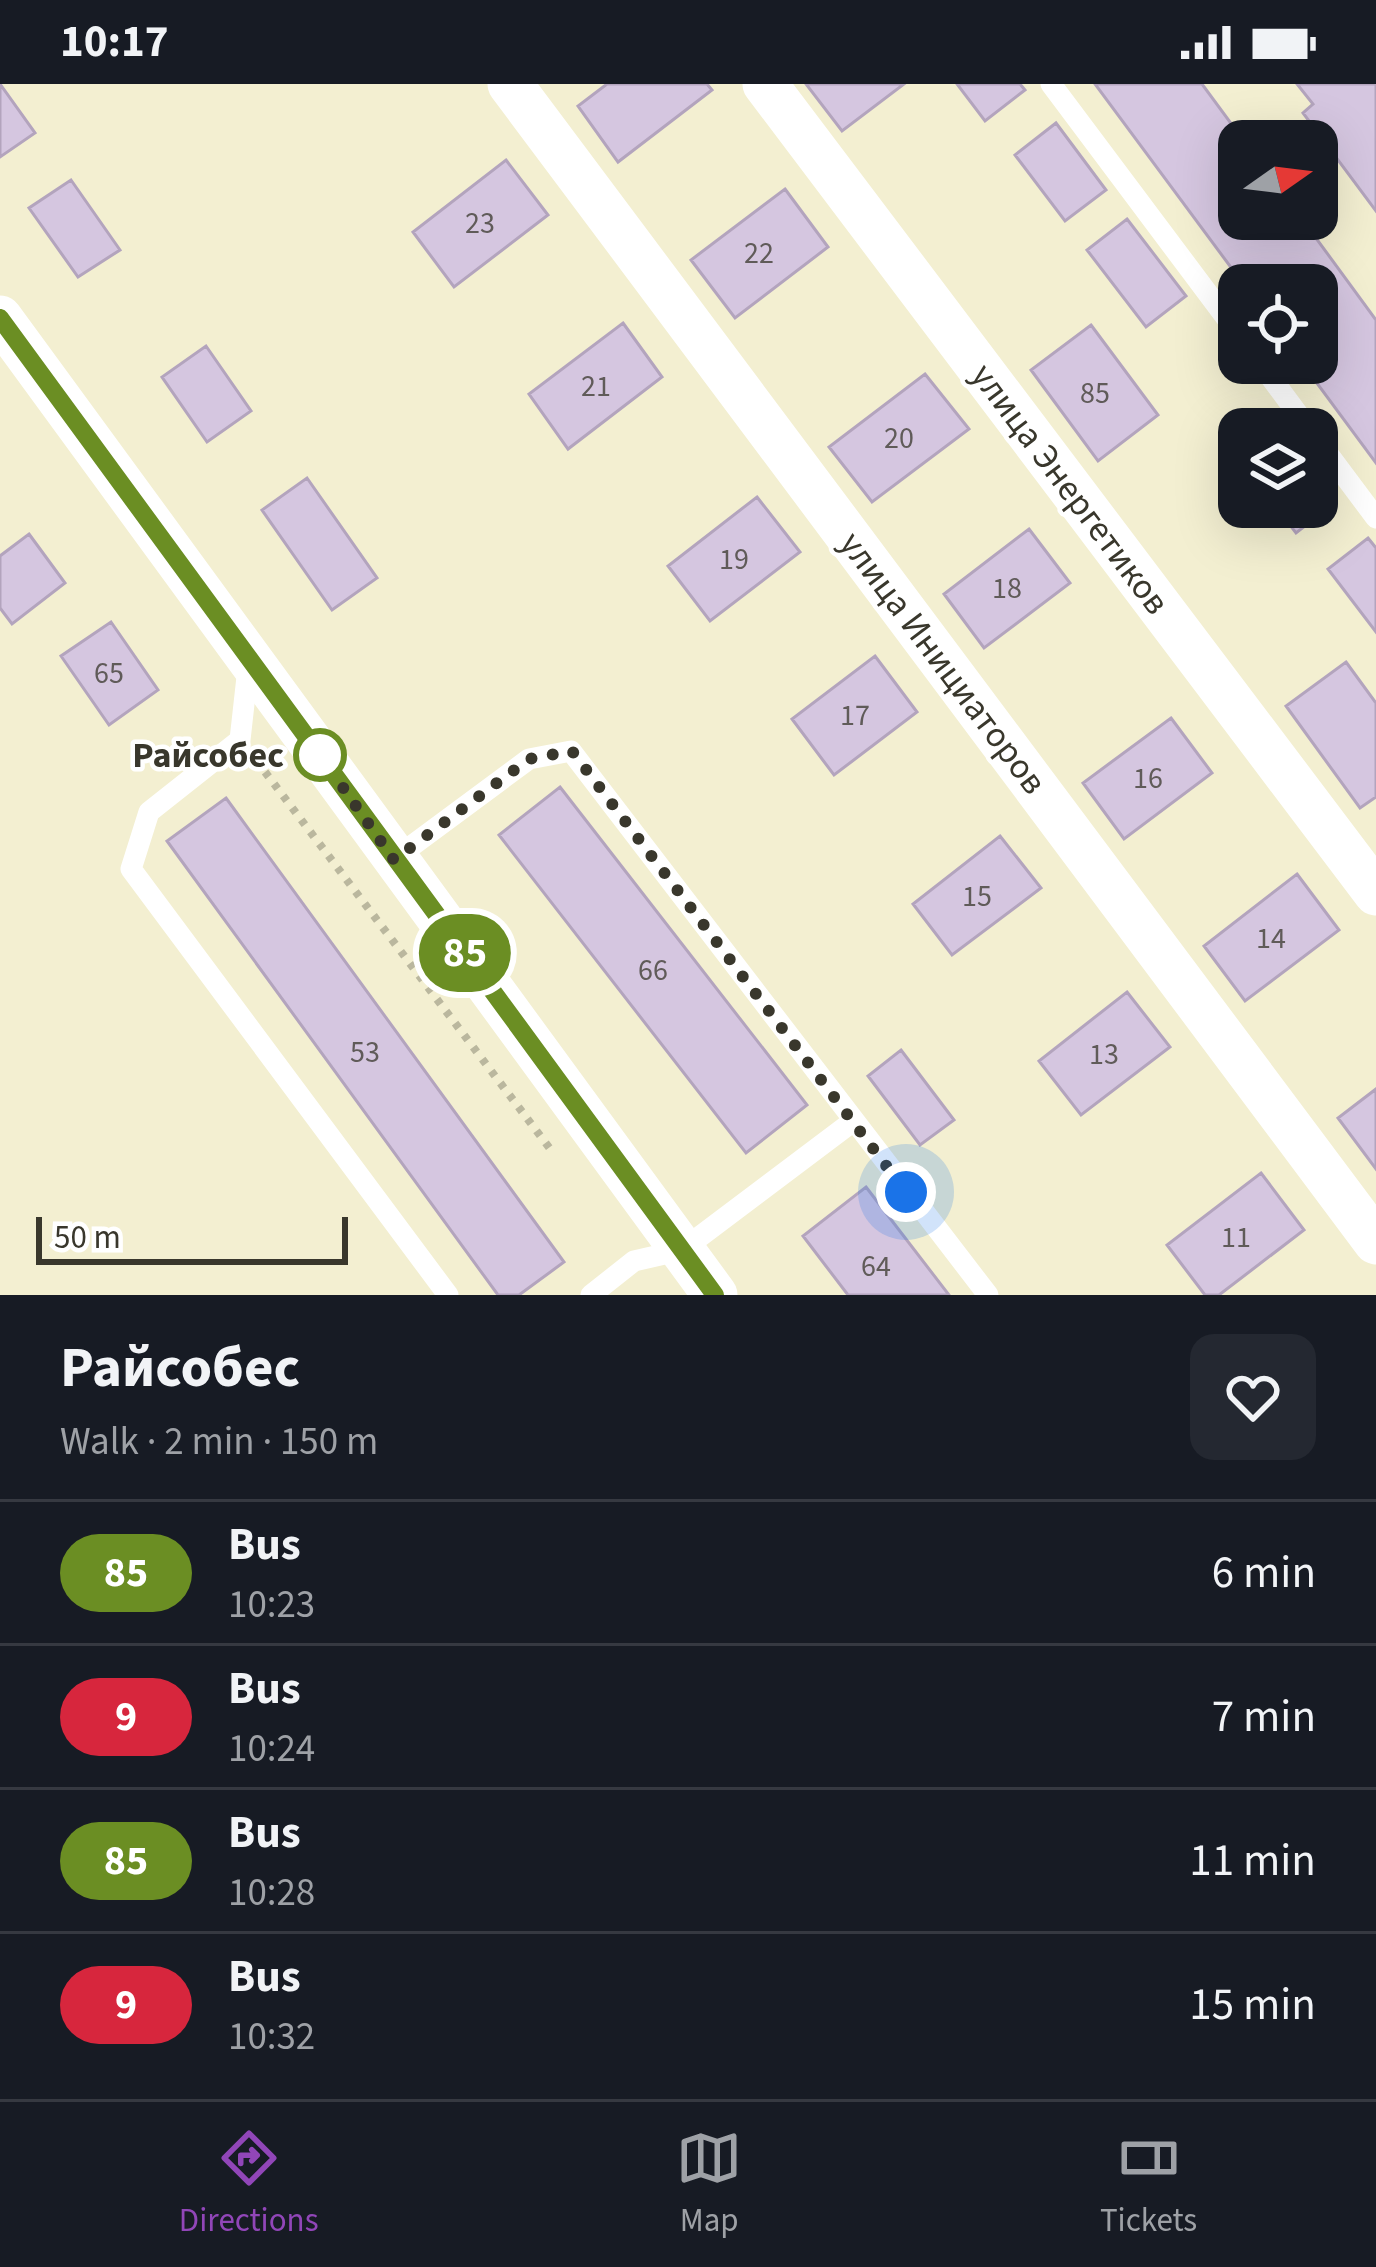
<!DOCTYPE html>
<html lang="en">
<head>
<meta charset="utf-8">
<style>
	:root { --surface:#171b24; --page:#242831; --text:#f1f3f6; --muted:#9ea1a6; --line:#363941; --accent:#9146b8 }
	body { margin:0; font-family:"Source Sans 3",sans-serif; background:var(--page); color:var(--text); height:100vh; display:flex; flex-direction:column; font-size:45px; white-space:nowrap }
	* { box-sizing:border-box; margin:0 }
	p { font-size:39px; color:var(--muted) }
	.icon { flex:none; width:66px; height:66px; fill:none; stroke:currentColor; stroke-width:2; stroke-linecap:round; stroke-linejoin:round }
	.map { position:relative; height:1211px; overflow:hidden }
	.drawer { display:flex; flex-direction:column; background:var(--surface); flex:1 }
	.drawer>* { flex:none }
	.badge { padding:0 24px; border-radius:39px; font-size:42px; line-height:78px }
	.needle { width:78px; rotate:76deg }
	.controls { position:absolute; left:1218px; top:36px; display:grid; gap:24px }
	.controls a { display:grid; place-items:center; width:120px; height:120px; border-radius:24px; background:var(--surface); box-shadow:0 12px 48px #0002; font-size:60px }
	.scale { position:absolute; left:36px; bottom:30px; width:312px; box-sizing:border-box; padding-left:12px; border:6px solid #39372c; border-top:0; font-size:33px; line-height:42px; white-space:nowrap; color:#39372c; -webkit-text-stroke:9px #fff; paint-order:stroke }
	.you { position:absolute; width:60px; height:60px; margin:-30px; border:9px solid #fff; border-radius:50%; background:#1a73e8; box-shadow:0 0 0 18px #1a73e833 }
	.map>.badge { position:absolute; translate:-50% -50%; box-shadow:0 0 0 6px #fff }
	.round { display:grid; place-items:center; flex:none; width:126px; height:126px; border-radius:24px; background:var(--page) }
	.head { display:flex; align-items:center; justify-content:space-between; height:204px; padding:0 60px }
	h1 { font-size:57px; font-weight:700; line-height:90px }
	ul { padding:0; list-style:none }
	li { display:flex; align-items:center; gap:36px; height:144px; padding:0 60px; border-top:3px solid var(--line) }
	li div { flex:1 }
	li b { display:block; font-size:45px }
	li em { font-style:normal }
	li .badge { min-width:132px; font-weight:700; text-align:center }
	.status { display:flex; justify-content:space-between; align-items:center; height:84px; padding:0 60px; background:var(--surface); direction:ltr }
	.status svg { height:33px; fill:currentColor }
	.tab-bar { display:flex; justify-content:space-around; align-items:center; height:168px; border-top:3px solid var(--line); background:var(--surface); font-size:33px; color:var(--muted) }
	.tab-bar a { display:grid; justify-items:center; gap:6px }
	.tab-bar .on { color:var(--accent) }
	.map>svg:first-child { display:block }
	.building { fill:#d5c6e0; stroke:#b3a4bd; stroke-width:3 }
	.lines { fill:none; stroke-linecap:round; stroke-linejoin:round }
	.path { stroke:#bab79e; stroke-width:8; stroke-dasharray:6 9; stroke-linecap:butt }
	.lane { stroke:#fff; stroke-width:21 }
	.street { stroke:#fff; stroke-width:45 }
	.line-casing { stroke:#fff; stroke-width:27 }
	.line { stroke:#6b8e23; stroke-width:18 }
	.walk { stroke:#39372c; stroke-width:12; stroke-dasharray:0 21.6 }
	.stop-dot { fill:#fff; stroke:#6b8e23; stroke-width:6 }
	.labels { text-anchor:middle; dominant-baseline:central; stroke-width:9; stroke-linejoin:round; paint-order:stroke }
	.number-label { font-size:30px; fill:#605b59 }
	.street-label { font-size:36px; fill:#39372c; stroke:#fff }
	.stop-label { font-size:36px; font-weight:bold; fill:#39372c; stroke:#fff; text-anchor:end }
</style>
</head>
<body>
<div class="status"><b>10:17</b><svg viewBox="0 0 49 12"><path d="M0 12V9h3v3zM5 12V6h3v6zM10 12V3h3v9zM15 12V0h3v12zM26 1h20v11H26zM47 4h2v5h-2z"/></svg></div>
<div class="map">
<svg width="1376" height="1211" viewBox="0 0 1376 1211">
	<rect width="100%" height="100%" fill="#f3efd1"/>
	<path class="building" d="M0,0L35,49L0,73Z
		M607,0H707L712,6L618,78L578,22Z
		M806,0H904L842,47Z
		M957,0H1020L1025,6L985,37Z
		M1095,0H1202L1244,57H1239V135H1302L1376,236V379L1302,279H1317V201H1244Z
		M1297,0H1376V127L1303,29L1313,20Z
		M1056,39L1106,106L1065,137L1015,71Z
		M506,76L548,131L454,203L413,148Z
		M71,96L120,166L78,193L29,124Z
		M785,105L828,163L735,234L691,176Z
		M1127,135L1186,212L1146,243L1087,166Z
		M623,239L662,293L568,365L529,310Z
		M1091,241L1158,331L1098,377L1031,286Z
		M206,262L251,327L207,358L162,293Z
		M925,290L969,345L872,418L829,363Z
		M1317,393L1336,418L1296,449L1276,423H1317Z
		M307,394L377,494L332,526L262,426Z
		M757,413L800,468L710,537L668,482Z
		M1029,445L1070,499L984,564L944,510Z
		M29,450L65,499L12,540L0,524V472Z
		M1368,454L1376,464V548L1328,485Z
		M111,538L158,606L109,641L61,572Z
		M875,572L917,628L834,691L792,635Z
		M1346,578L1376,619V713L1360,724L1286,622Z
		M1171,634L1212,689L1124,755L1083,699Z
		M560,703L807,1021L746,1069L499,751Z
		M226,714L564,1178L519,1211H498L167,757Z
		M1000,752L1041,804L952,871L913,820Z
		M1297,790L1339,846L1245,917L1204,862Z
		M1127,908L1170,963L1081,1031L1039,977Z
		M901,966L954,1036L920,1061L868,992Z
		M1376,1005V1085L1338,1034Z
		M1261,1089L1304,1146L1219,1211H1205L1167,1161Z
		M866,1103L949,1211H848L803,1152Z"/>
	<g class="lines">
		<path class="path" d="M256,676L551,1066"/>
		<path class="lane" d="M1051,0L1239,251
			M1260,279L1309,345
			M1317,355L1376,434
			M248,584L240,656L149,728L131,785L448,1211
			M394,775L529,675L571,667L988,1211
			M591,1211L634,1177L682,1166L852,1038"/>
		<path class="street" d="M510,0L1376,1158
			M765,0L1376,809
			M0,234L715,1211"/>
	</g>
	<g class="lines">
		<g class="line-casing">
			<path id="line" d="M0,234L715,1211"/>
		</g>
		<use href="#line" class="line"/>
		<path class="walk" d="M320,671L313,661L394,776L529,675L572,667L906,1108"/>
	</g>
	<circle class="stop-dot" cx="320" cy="671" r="24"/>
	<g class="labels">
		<g class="number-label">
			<text x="480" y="139">23</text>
			<text x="759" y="169">22</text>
			<text x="596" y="302">21</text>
			<text x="1095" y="309">85</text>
			<text x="899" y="354">20</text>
			<text x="734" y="475">19</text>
			<text x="1007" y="504">18</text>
			<text x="109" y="589">65</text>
			<text x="855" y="631">17</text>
			<text x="1148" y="694">16</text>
			<text x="977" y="812">15</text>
			<text x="1271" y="854">14</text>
			<text x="653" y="886">66</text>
			<text x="365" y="968">53</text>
			<text x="1104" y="970">13</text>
			<text x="1236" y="1153">11</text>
			<text x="876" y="1182">64</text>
		</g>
		<g class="street-label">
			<text transform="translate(1070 405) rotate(53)">улица Энергетиков</text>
			<text transform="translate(943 579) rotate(53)">улица Инициаторов</text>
		</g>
		<g class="stop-label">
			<text x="284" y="671">Райсобес</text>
		</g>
	</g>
</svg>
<div class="controls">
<a><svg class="needle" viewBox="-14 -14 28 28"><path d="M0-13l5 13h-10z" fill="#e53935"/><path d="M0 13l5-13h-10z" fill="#9ea1a6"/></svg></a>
<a><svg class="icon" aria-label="locate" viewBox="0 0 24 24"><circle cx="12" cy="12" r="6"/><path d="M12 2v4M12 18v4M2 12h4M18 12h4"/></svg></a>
<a><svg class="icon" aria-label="layers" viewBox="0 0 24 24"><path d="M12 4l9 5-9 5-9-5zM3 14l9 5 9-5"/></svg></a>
</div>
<div class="scale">50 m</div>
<div class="you" style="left:906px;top:1108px"></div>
<b class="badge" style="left:465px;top:869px;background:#6b8e23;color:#fff">85</b>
</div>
<section class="drawer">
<div class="head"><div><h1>Райсобес</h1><p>Walk · 2 min · 150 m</p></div><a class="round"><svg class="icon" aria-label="heart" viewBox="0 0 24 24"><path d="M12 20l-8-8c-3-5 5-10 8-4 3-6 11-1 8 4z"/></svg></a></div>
<ul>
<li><span class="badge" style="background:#6b8e23;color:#fff">85</span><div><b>Bus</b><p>10:23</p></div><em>6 min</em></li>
<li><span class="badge" style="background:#d7263d;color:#fff">9</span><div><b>Bus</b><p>10:24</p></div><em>7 min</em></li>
<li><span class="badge" style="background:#6b8e23;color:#fff">85</span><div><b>Bus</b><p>10:28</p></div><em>11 min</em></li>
<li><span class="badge" style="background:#d7263d;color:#fff">9</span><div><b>Bus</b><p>10:32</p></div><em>15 min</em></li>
</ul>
</section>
<nav class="tab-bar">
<a class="on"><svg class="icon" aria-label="directions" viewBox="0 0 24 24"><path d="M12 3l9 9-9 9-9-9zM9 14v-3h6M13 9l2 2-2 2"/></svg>Directions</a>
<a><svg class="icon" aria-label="map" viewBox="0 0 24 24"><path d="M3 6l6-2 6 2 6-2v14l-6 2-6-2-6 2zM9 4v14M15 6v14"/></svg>Map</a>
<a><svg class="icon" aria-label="tickets" viewBox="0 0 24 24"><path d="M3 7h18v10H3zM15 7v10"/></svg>Tickets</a>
</nav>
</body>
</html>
